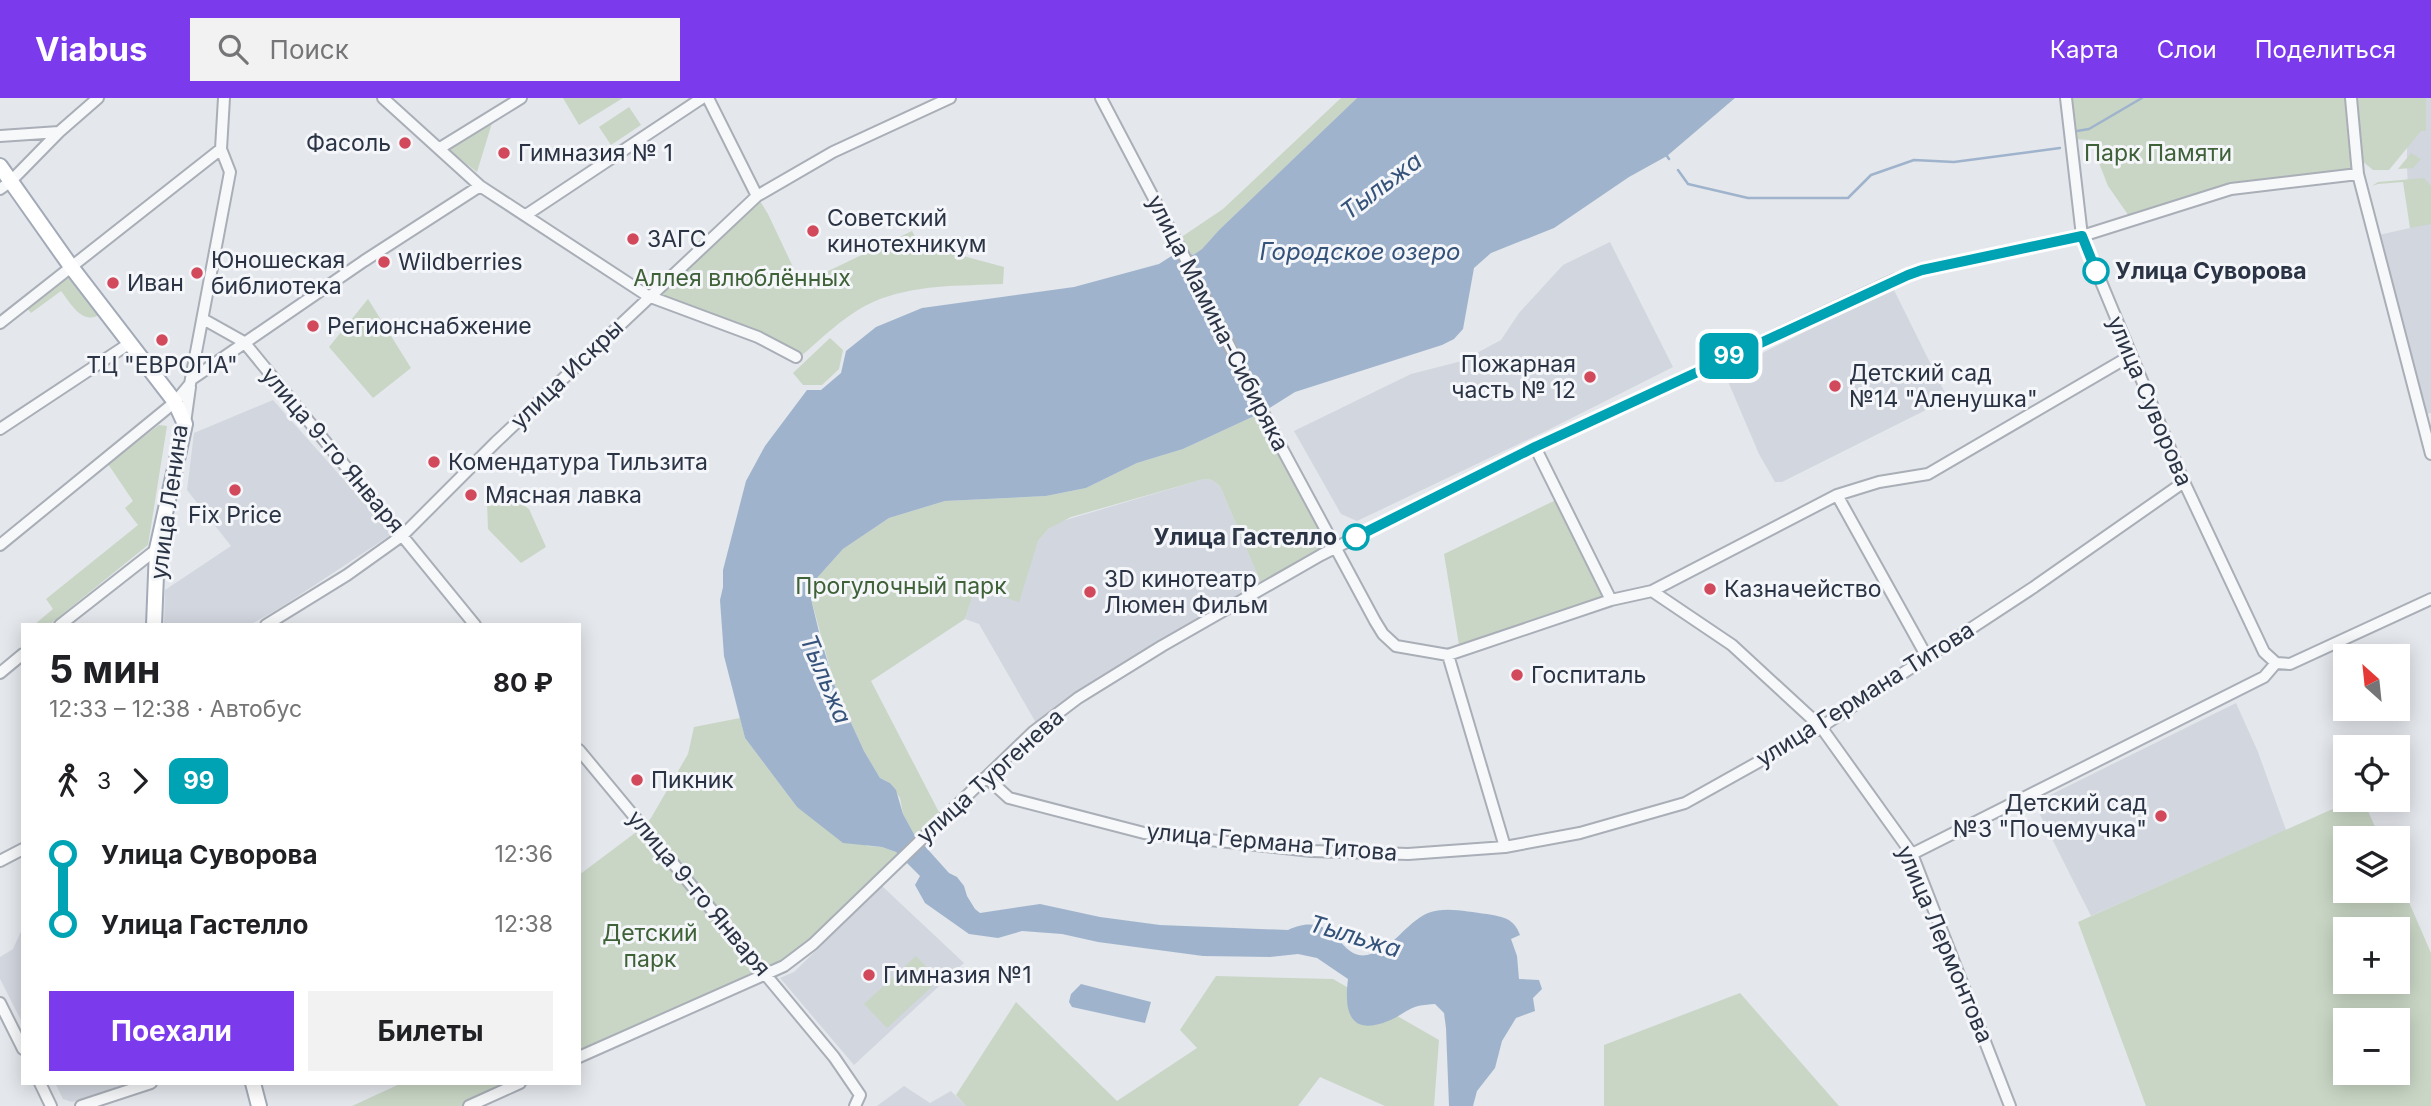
<!DOCTYPE html>
<html lang="ru">
<head>
<meta charset="utf-8">
<style>
	:root { --surface:#fff; --page:#f2f2f2; --text:#202124; --muted:#757577; --accent:#7c3aed }
	body { margin:0; font-family:Inter,sans-serif; background:var(--page); color:var(--text); height:100vh; display:flex; flex-direction:column; font-size:26px; white-space:nowrap }
	* { box-sizing:border-box; margin:0 }
	p { font-size:23px; color:var(--muted) }
	.icon { flex:none; width:38px; height:38px; fill:none; stroke:currentColor; stroke-width:2; stroke-linecap:round; stroke-linejoin:round }
	.map { position:relative; flex:1; overflow:hidden }
	.drawer { position:absolute; left:21px; top:525px; width:560px; height:462px; display:flex; flex-direction:column; background:var(--surface); border-radius:0px; box-shadow:0 4px 18px #0003 }
	.drawer>* { flex:none }
	.badge { padding:0 14px; border-radius:10px; font-size:24px; line-height:46px }
	.needle { width:46px; rotate:333deg }
	.fabs { position:absolute; left:2333px; top:546px; display:grid; gap:14px }
	.fabs a { display:grid; place-items:center; width:77px; height:77px; border-radius:0px; background:var(--surface); box-shadow:0 4px 18px #0003; font-size:35px }
	.map>.badge { position:absolute; translate:-50% -50%; box-shadow:0 0 0 4px #fff }
	.legs { display:flex; align-items:center; gap:10px; height:77px; padding:0 28px; font-size:23px }
	.legs p { margin-inline-start:auto }
	.overview { display:flex; align-items:center; justify-content:space-between; height:119px; padding:0 28px }
	h1 { font-size:38px; font-weight:700; line-height:52px }
	.action { display:flex; gap:14px; margin-top:auto; padding:14px 28px }
	.action a { flex:1; height:80px; border-radius:0px; background:var(--accent); color:#fff; font-size:28px; font-weight:700; line-height:80px; text-align:center }
	.action a+a { background:var(--page); color:var(--text) }
	ul { padding:0 28px; list-style:none }
	li { display:flex; align-items:center; gap:24px; height:70px; font-size:26px }
	li i { display:grid; place-items:center; width:10px; height:100%; margin:0 9px; background:currentColor }
	li i::after { content:''; width:18px; height:18px; margin:-9px; border:5px solid; border-radius:50%; background:var(--surface) }
	li p { margin-inline-start:auto }
	li:first-child i { background:linear-gradient(#0000 50%,currentColor 0) }
	li:last-child i { background:linear-gradient(currentColor 50%,#0000 0) }
	header { display:flex; align-items:center; gap:42px; box-sizing:border-box; height:98px; padding:0 35px; background:var(--accent); color:#fff }
	header strong { font-size:33px }
	nav { display:flex; gap:38px; margin-inline-start:auto; font-size:24px }
	.search { width:490px; height:63px; background:var(--page); display:flex; align-items:center; gap:18px; box-sizing:border-box; padding:0 24px; border-radius:0px; color:var(--muted); font-size:26px }
	.map>svg:first-child { display:block }
	.built { fill:#d2d6de }
	.green { fill:#c9d6c5; fill-rule:evenodd }
	.water { fill:#9fb4cc }
	.lines { fill:none; stroke-linecap:round; stroke-linejoin:round }
	.stream { stroke:#9fb4cc; stroke-width:2.5 }
	.minor-casing { stroke:#a9aeb7; stroke-width:14 }
	.major-casing { stroke:#a3abb8; stroke-width:18 }
	.minor { stroke:#f7f8fa; stroke-width:10 }
	.major { stroke:#fff; stroke-width:14 }
	.line-1-casing { stroke:#fff; stroke-width:16 }
	.line-1 { stroke:#00a3b4; stroke-width:10 }
	.poi-dot { fill:#d1495b; stroke:#f4f6f9; stroke-width:2.5 }
	.stop-1-dot { fill:#fff; stroke:#00a3b4; stroke-width:3.5 }
	.labels { text-anchor:middle; dominant-baseline:central; stroke-width:6; stroke-linejoin:round; paint-order:stroke }
	.poi-label { font-size:23px; fill:#2b3445; stroke:#f4f6f9; text-anchor:start }
	.park-label { font-size:23px; fill:#3f6138; stroke:#f4f6f9 }
	.stop-label { font-size:23px; font-weight:bold; fill:#2b3445; stroke:#f4f6f9; text-anchor:start }
	.street-label { font-size:23px; fill:#2b3445; stroke:#f4f6f9 }
	.water-label { font-size:24px; font-style:italic; fill:#34527a; stroke:#f4f6f9 }
</style>
</head>
<body>
<header>
<strong>Viabus</strong>
<div class="search"><svg class="icon" aria-label="search" viewBox="0 0 24 24"><circle cx="10" cy="10" r="6"/><path d="M15 15l6 6"/></svg>Поиск</div>
<nav><a>Карта</a><a>Слои</a><a>Поделиться</a></nav>
</header>
<div class="map">
<svg width="2431" height="1008" viewBox="0 0 2431 1008">
	<rect width="100%" height="100%" fill="#e4e7ec"/>
	<path class="built" d="M2407,0H2431V315L2421,317L2374,138L2410,130L2407,70Z
		M1610,144L1673,269L1546,333L1357,423L1341,416L1294,333L1411,276L1462,263L1501,242L1519,215L1563,167Z
		M1893,190L1948,301L1782,384H1775L1759,356L1724,274Z
		M273,302L392,436L283,508L250,527H164L165,492L231,448L187,392L194,335Z
		M1204,381L1212,382L1220,388L1263,490L1039,630L979,526L965,521L975,490L1030,463L1038,443L1048,431L1059,424Z
		M2236,605L2258,654L2286,732L2091,818L2034,705Z
		M882,788L964,865L854,967L780,880L794,874Z
		M23,829V926L0,881V859L13,851Z
		M55,985H130L72,1004L63,1001Z
		M904,988L930,1005L951,993L966,1008H877Z"/>
	<path class="green" d="M563,0H623L579,27Z
		M1341,0H1357L1219,132L1202,151L1193,157L1181,152L1180,140L1223,111Z
		M2066,0H2351L2358,76L2231,91L2131,121L2108,88L2090,42L2072,41Z
		M2357,0H2426V33H2421L2389,72H2373L2362,63Z
		M629,9L641,27L611,47L599,29Z
		M492,25L477,74L448,52Z
		M2411,55L2421,61L2413,70L2398,71Z
		M2424,80L2431,88V126L2410,130L2403,84L2378,86L2372,88L2378,84Z
		M757,98L768,116L801,186L912,133L919,146L1004,169L1003,186C960,188 914,186 873,204C846,216 821,241 799,260L649,198Z
		M71,176L102,215C83,229 72,207 61,193L31,215L27,210Z
		M368,201L411,270L373,300L329,249Z
		M830,240L843,252L839,271L822,287H803L793,275Z
		M1263,314L1337,449L1263,490L1220,388L1212,382L1204,381L1071,419L1048,431L1038,443L1019,504L975,490L965,521L871,583L942,720L919,742L914,736L903,716L900,700L890,685L880,680L864,653L836,592L811,501L817,480L843,451L889,420L945,403L1046,398L1086,390L1137,365L1183,351Z
		M159,327L167,328L148,447L49,527H34L53,511L46,501L138,427L125,410L133,403L108,366Z
		M504,393L529,411L546,449L521,465L488,431L487,403Z
		M1560,400L1611,502L1460,553L1444,456Z
		M740,620L745,640L797,709L867,748L882,749L896,754L901,760L784,868L579,959V777L643,729L651,720L688,656L694,629Z
		M2353,702H2363L2380,740H2345V793H2398V779L2431,855V1008H2146L2078,824ZM2345,831H2398V884H2345ZM2345,922H2398V975H2345Z
		M916,858L939,882L887,930L864,906Z
		M1216,878L1333,881L1439,942L1434,1008H1385L1320,979L1298,1008H966L956,997L1016,904L1117,1003L1197,950L1180,932Z
		M1740,895L1839,1008H1604V947Z
		M402,985H520L469,1008H352Z"/>
	<path class="water" d="M1357,0H1735L1667,58L1629,79L1554,130L1491,155L1474,170L1463,231L1454,241L1442,247L1295,294L1263,314L1183,351L1137,365L1086,390L1046,398L945,403L889,420L843,451L817,480L811,501L820,538L836,592L864,653L880,680L890,685L896,692L903,716L914,736L949,775L957,779L964,788L967,798L975,811L980,815L1040,806L1100,819L1160,827L1288,832C1337,810 1338,863 1367,857C1393,852 1405,825 1428,815C1446,808 1468,814 1487,816C1503,819 1514,820 1520,837L1511,841L1517,858L1519,881L1539,882L1542,891L1533,900L1535,913L1516,920L1502,943L1495,970L1477,993L1473,1008H1449L1446,930L1444,915L1435,906C1430,906 1424,907 1418,908C1407,911 1399,919 1388,923C1349,939 1344,912 1348,881L1317,860L1298,856L1270,859L1203,858L1098,844L1062,836L1022,833L998,840L969,836L925,805L915,787L920,778L896,754L882,749L843,745L797,709L745,640L724,558L720,502L723,489V472L746,383L765,348L807,292H821L841,275L846,253L876,229L922,210L1074,189L1159,166L1181,152L1193,157L1202,151L1219,132Z
		M1081,886L1151,904L1145,925L1072,909L1069,904L1071,896Z"/>
	<g class="lines">
		<path class="stream" d="M2077,33L2089,31L2142,0
			M1667,58L1669,61
			M1678,72L1688,86L1748,100H1848L1871,77L1914,62L1954,64L2060,50"/>
		<g class="minor-casing">
			<path id="minor" d="M383,0L480,88L648,198L758,239L796,259
				M708,0L757,98
				M1101,0L1181,152L1271,330L1375,523L1383,536L1396,548L1448,557L1611,502L1652,493L1837,397L1879,384L1928,376L2130,258
				M2066,0L2082,138L2184,384L2264,554L2276,565L2290,566L2431,501
				M2351,0L2358,76L2431,356
				M0,38L59,34L98,0
				M440,50L521,0
				M0,91L10,84L59,34
				M526,117L702,0
				M203,221L244,244L475,527
				M0,225L221,51
				M192,281L364,163L480,88
				M185,325L190,289
				M0,331L130,245
				M1535,349L1611,502
				M1837,397L1927,559
				M0,447L175,304L190,286L230,74L221,51L224,0
				M1652,493L1732,547L1821,629L1912,756L2010,1008
				M60,527L157,451
				M266,527L347,477L403,437L496,344L757,98L833,54L950,0
				M1448,557L1505,749
				M0,575L23,556
				M579,652L834,959L860,997L855,1008
				M986,679L1009,700L1144,735L1311,753L1408,756L1505,749L1580,735L1685,705L1821,629L2034,489L2184,384
				M1912,756L2264,579L2276,565
				M0,763L23,751
				M0,905L23,951
				M579,959L784,868L813,846L1033,634L1078,600L1162,548L1321,457L1535,349L1894,182L1922,172L2082,138L2231,91L2358,76
				M40,985L51,1008
				M81,1008L151,985
				M469,1008L520,985"/>
		</g>
		<g class="major-casing">
			<path id="major" d="M0,68L72,170L175,304L185,326L157,451L154,527
				M253,985L259,1008"/>
		</g>
		<use href="#minor" class="minor"/>
		<use href="#major" class="major"/>
	</g>
	<g class="lines">
		<g class="line-1-casing">
			<path id="line-1" d="M1356,439L1535,349L1908,177L1922,172L2082,138L2096,173"/>
		</g>
		<use href="#line-1" class="line-1"/>
	</g>
	<g class="poi-dot">
		<circle cx="405" cy="45" r="7"/>
		<circle cx="504" cy="55" r="7"/>
		<circle cx="813" cy="133" r="7"/>
		<circle cx="633" cy="141" r="7"/>
		<circle cx="384" cy="164" r="7"/>
		<circle cx="197" cy="175" r="7"/>
		<circle cx="113" cy="185" r="7"/>
		<circle cx="313" cy="228" r="7"/>
		<circle cx="162" cy="242" r="7"/>
		<circle cx="1590" cy="279" r="7"/>
		<circle cx="1835" cy="288" r="7"/>
		<circle cx="434" cy="364" r="7"/>
		<circle cx="235" cy="392" r="7"/>
		<circle cx="471" cy="397" r="7"/>
		<circle cx="1710" cy="491" r="7"/>
		<circle cx="1090" cy="494" r="7"/>
		<circle cx="1517" cy="577" r="7"/>
		<circle cx="637" cy="682" r="7"/>
		<circle cx="2161" cy="718" r="7"/>
		<circle cx="869" cy="877" r="7"/>
	</g>
	<g class="stop-1-dot">
		<circle cx="2096" cy="173" r="12"/>
		<circle cx="1356" cy="439" r="12"/>
	</g>
	<g class="labels">
		<g class="poi-label">
			<text x="391" y="45" text-anchor="end">Фасоль</text>
			<text x="518" y="55">Гимназия № 1</text>
			<text x="827" y="120">Советский<tspan x="827" dy="26">кинотехникум</tspan></text>
			<text x="647" y="141">ЗАГС</text>
			<text x="211" y="162">Юношеская<tspan x="211" dy="26">библиотека</tspan></text>
			<text x="398" y="164">Wildberries</text>
			<text x="127" y="185">Иван</text>
			<text x="327" y="228">Регионснабжение</text>
			<text x="1576" y="266" text-anchor="end">Пожарная<tspan x="1576" dy="26">часть № 12</tspan></text>
			<text x="162" y="267" text-anchor="middle">ТЦ "ЕВРОПА"</text>
			<text x="1849" y="275">Детский сад<tspan x="1849" dy="26">№14 "Аленушка"</tspan></text>
			<text x="448" y="364">Комендатура Тильзита</text>
			<text x="485" y="397">Мясная лавка</text>
			<text x="235" y="417" text-anchor="middle">Fix Price</text>
			<text x="1104" y="481">3D кинотеатр<tspan x="1104" dy="26">Люмен Фильм</tspan></text>
			<text x="1724" y="491">Казначейство</text>
			<text x="1531" y="577">Госпиталь</text>
			<text x="651" y="682">Пикник</text>
			<text x="2147" y="705" text-anchor="end">Детский сад<tspan x="2147" dy="26">№3 "Почемучка"</tspan></text>
			<text x="883" y="877">Гимназия №1</text>
		</g>
		<g class="park-label">
			<text x="2158" y="55">Парк Памяти</text>
			<text x="742" y="180">Аллея влюблённых</text>
			<text x="901" y="488">Прогулочный парк</text>
			<text x="650" y="835">Детский<tspan x="650" dy="26">парк</tspan></text>
		</g>
		<g class="stop-label">
			<text x="2115" y="173">Улица Суворова</text>
			<text x="1337" y="439" text-anchor="end">Улица Гастелло</text>
		</g>
		<g class="street-label">
			<text transform="translate(1218 225) rotate(63)">улица Мамина-Сибиряка</text>
			<text transform="translate(567 276) rotate(-44)">улица Искры</text>
			<text transform="translate(2150 303) rotate(67)">улица Суворова</text>
			<text transform="translate(333 352) rotate(50)">улица 9-го Января</text>
			<text transform="translate(169 404) rotate(-82)">улица Ленина</text>
			<text transform="translate(1865 596) rotate(-32)">улица Германа Титова</text>
			<text transform="translate(990 678) rotate(-42)">улица Тургенева</text>
			<text transform="translate(1272 744) rotate(5)">улица Германа Титова</text>
			<text transform="translate(699 795) rotate(50)">улица 9-го Января</text>
			<text transform="translate(1945 846) rotate(67)">улица Лермонтова</text>
		</g>
		<g class="water-label">
			<text transform="translate(1381 88) rotate(-37)">Тыльжа</text>
			<text x="1360" y="153">Городское озеро</text>
			<text transform="translate(826 581) rotate(67)">Тыльжа</text>
			<text transform="translate(1355 838) rotate(17)">Тыльжа</text>
		</g>
	</g>
</svg>
<div class="fabs">
<a><svg class="needle" viewBox="-14 -14 28 28"><path d="M0-13l5 13h-10z" fill="#e53935"/><path d="M0 13l5-13h-10z" fill="#757577"/></svg></a>
<a><svg class="icon" aria-label="locate" viewBox="0 0 24 24"><circle cx="12" cy="12" r="6"/><path d="M12 2v4M12 18v4M2 12h4M18 12h4"/></svg></a>
<a><svg class="icon" aria-label="layers" viewBox="0 0 24 24"><path d="M12 4l9 5-9 5-9-5zM3 14l9 5 9-5"/></svg></a>
<a>+</a>
<a>−</a>
</div>
<b class="badge" style="left:1729px;top:258px;background:#00a3b4;color:#fff">99</b>
<section class="drawer">
<div class="overview"><div><h1>5 мин</h1><p>12:33 – 12:38 · Автобус</p></div><b>80 ₽</b></div>
<div class="legs"><svg class="icon" aria-label="walk" viewBox="0 0 24 24"><circle cx="13" cy="4" r="2"/><path d="M13 8l-2 6 4 7M11 14l-3 7M7 12l3-4h3l4 4"/></svg>3<svg class="icon" aria-label="forward" viewBox="0 0 24 24"><path d="M9 5l7 7-7 7"/></svg><b class="badge" style="background:#00a3b4;color:#fff">99</b></div>
<ul>
<li><i style="color:#00a3b4"></i><b>Улица Суворова</b><p>12:36</p></li>
<li><i style="color:#00a3b4"></i><b>Улица Гастелло</b><p>12:38</p></li>
</ul>
<div class="action"><a>Поехали</a><a>Билеты</a></div>
</section>
</div>
</body>
</html>
